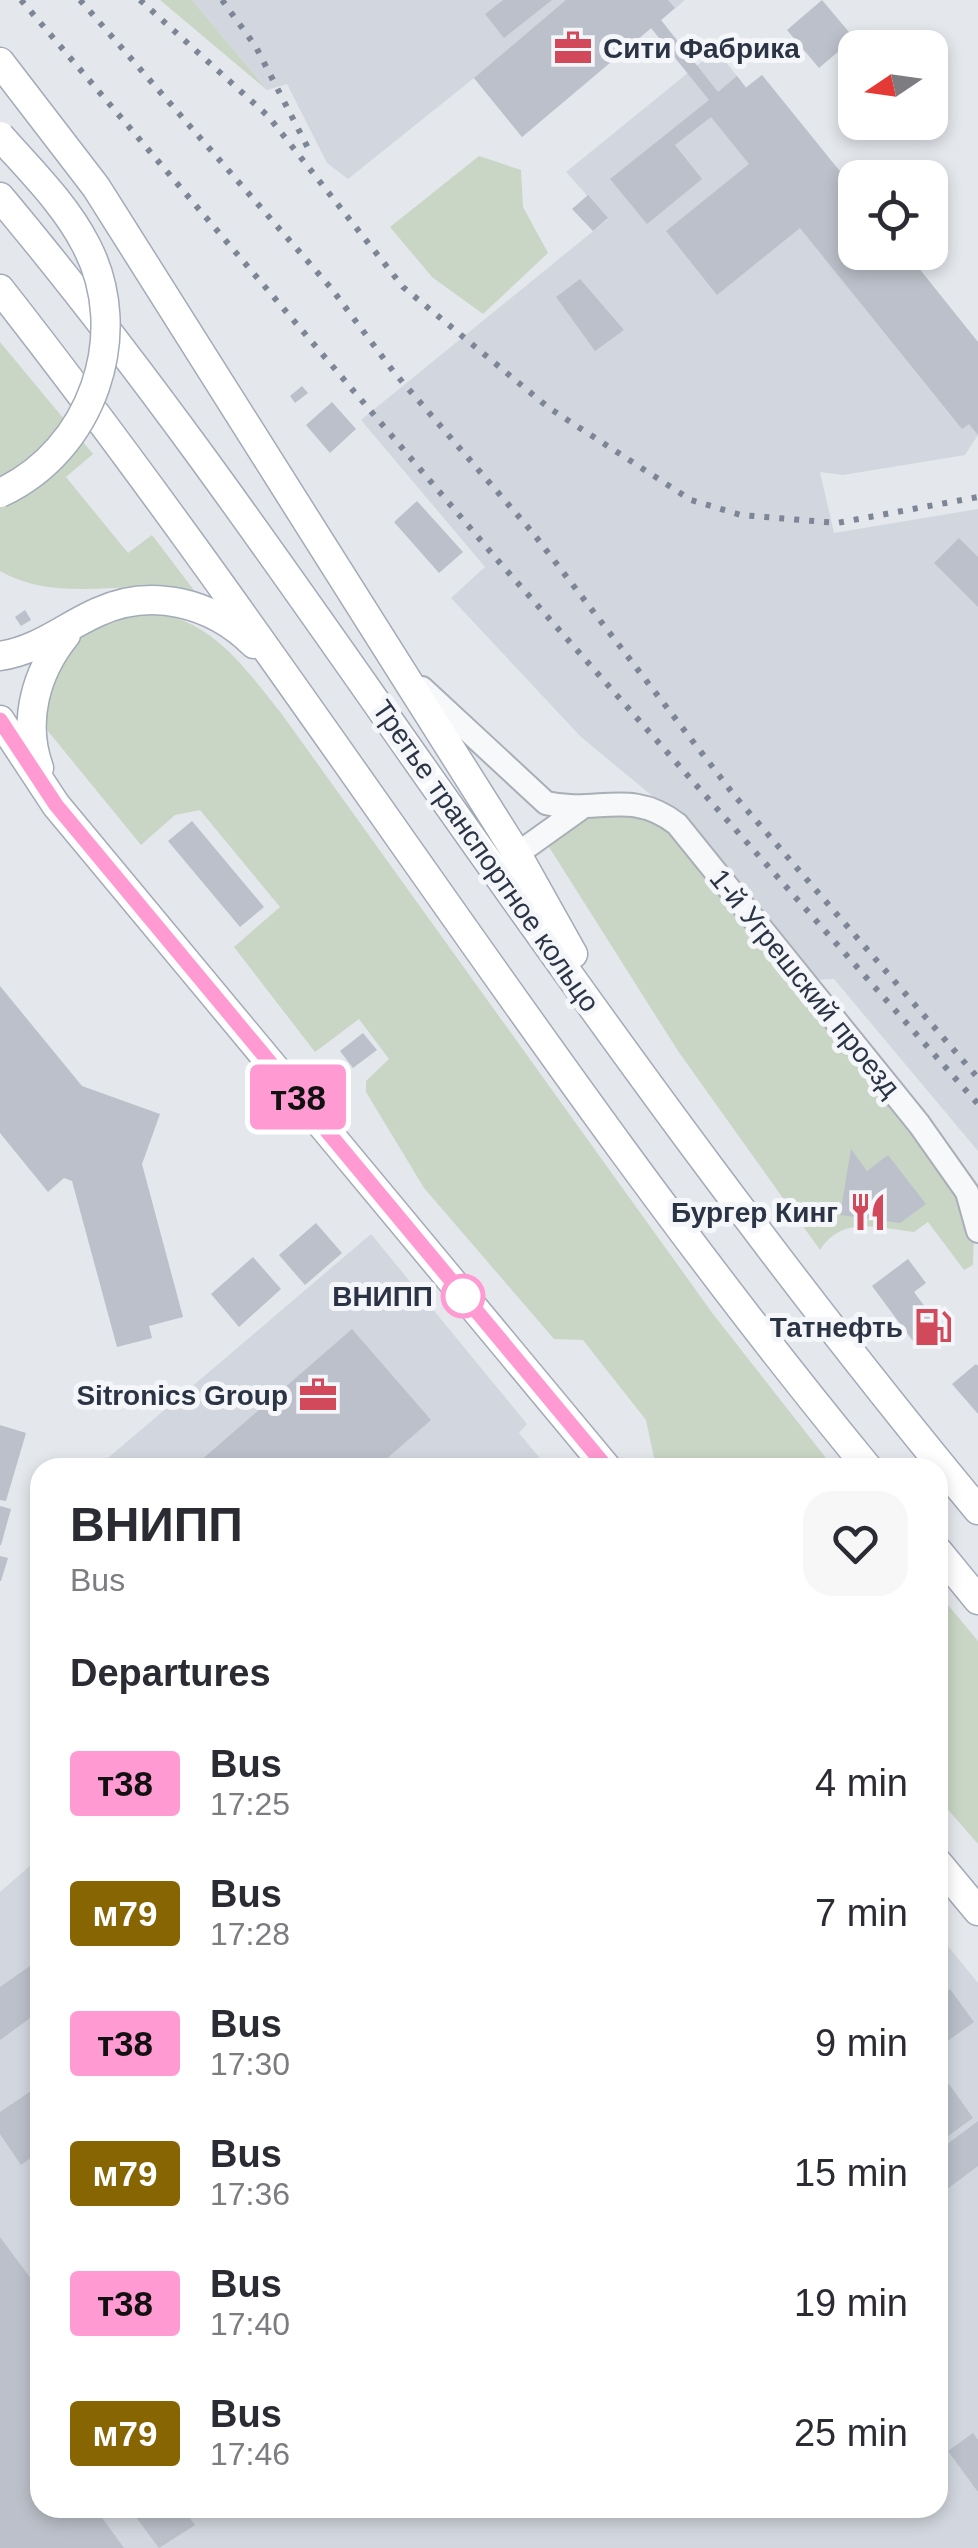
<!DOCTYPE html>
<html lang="en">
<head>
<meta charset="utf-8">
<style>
	:root { --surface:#fff; --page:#f7f7f7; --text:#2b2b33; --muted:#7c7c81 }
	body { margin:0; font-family:Helvetica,sans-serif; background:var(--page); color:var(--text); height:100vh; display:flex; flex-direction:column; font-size:38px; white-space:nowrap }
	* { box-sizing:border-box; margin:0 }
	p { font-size:32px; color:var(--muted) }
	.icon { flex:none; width:55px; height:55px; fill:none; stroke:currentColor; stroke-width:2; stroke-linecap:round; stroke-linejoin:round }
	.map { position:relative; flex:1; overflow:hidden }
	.panel { position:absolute; left:30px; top:1458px; width:918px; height:1060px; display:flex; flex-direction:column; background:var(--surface); border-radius:30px; box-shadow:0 5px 15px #0003 }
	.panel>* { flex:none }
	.badge { padding:0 20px; border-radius:8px; font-size:35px; line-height:65px }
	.needle { width:65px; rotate:257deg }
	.buttons { position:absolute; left:838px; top:30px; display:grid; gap:20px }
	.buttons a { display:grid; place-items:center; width:110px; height:110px; border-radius:20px; background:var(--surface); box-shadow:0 5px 15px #0003; font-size:50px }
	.map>.badge { position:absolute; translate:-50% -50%; box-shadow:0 0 0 5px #fff }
	h2 { padding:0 40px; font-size:38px; line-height:90px }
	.round { display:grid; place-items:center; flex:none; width:105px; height:105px; border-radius:30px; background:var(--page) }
	.summary { display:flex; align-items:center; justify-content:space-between; height:170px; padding:0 40px }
	h1 { font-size:48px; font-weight:800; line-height:75px }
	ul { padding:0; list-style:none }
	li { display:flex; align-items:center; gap:30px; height:130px; padding:0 40px }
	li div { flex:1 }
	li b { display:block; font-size:38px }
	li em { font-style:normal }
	li .badge { min-width:110px; font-weight:700; text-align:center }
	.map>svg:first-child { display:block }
	.built { fill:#d2d6de }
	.green { fill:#c9d6c5 }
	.building { fill:#bbc0ca }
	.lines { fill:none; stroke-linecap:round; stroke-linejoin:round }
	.minor-casing { stroke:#a9aeb7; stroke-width:26 }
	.major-casing { stroke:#a3abb8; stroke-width:31 }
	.minor { stroke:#f7f8fa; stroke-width:22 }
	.major { stroke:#fff; stroke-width:28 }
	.rail { stroke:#7d8696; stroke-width:6; stroke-dasharray:5 10; stroke-linecap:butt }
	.major-bridge-casing { stroke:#a3abb8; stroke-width:31; stroke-linecap:butt }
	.major-bridge { stroke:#fff; stroke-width:28 }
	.line-casing { stroke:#fff; stroke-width:22 }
	.line { stroke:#ff9ad2; stroke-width:15 }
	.stop-dot { fill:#fff; stroke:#ff9ad2; stroke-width:5 }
	.labels { text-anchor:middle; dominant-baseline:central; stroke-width:10; stroke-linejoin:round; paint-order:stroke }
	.poi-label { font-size:28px; font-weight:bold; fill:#2b3445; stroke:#f4f6f9; text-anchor:end }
	.street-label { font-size:28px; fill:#2b3445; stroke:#f4f6f9 }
	.stop-label { font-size:28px; font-weight:bold; fill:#2b3445; stroke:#f4f6f9; text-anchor:end }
</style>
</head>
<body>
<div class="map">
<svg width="978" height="2548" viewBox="0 0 978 2548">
	<rect width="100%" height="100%" fill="#e4e7ec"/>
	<path class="built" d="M192,0H685L522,137L474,78L348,179L327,163L287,84L267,90Z
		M716,50L746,87L762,75L855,190V252L978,435L965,455L843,475L820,472L834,533L978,509V1151L834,979L812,980L679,818L581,737L451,598L485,567L361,420L608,219L566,172Z
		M371,1234L527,1424L519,1433L547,1467L105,1468L108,1458Z
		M40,1857V2508H938V1934L978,1983V2548H0V1892Z"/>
	<path class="green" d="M160,0H192L267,90Z
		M479,156L521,170L523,207L548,253L483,314L432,277L390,227Z
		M0,342L93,454L66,477L128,553L152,535L196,593C132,576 60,606 0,571Z
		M154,612C215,623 244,667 281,713L713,1314L833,1467H656L646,1420L583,1340L554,1339L424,1188L366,1092V1081L389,1059L359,1019L315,1052L234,947L280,907L200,810L175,815L141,845L43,725C48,654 84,619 154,612Z
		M610,810L660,819L949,1175L974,1235L973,1265L964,1270L928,1222L914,1232C878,1228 843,1215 820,1250L678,1051L549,847C559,824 587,814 610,810Z
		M938,1593L978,1641V1844L938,1798Z"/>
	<path class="building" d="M503,0H552L504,38L485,14Z
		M566,0H668L675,8L661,20L718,92L737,76L746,88L762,75L855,190V252H906L978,342V435L969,424L962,429L800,228L717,295L666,231L749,164L711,117L675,145L702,179L647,224L610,179L709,100L651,28L522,137L474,78Z
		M822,0L854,38L819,68L787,30Z
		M588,195L608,218L593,231L572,209Z
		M580,279L624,330L595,351L556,297Z
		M302,386L308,393L295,403L290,396Z
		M332,402L356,429L330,453L306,425Z
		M417,501L463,552L439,573L394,522Z
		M959,538L978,557V607L934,563Z
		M25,610L31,620L21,626L15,617Z
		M192,821L264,907L240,927L168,841Z
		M0,986L82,1086L160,1114L142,1164L183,1317L149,1326L152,1338L117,1347L72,1181L64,1178L48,1192L0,1133Z
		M363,1033L377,1050L353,1068L340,1051Z
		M851,1149L867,1171L888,1155L926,1204L900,1223L840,1215Z
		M316,1223L342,1253L305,1285L279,1255Z
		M253,1257L281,1289L239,1327L211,1294Z
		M908,1259L926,1283L914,1292L942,1330L918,1348L872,1286Z
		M352,1329L431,1420L376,1468H192Z
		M976,1364L978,1366V1414L952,1384Z
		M0,1425L26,1433L6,1501L0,1500Z
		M0,1506L11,1509L1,1545H0Z
		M0,1556L8,1558L1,1581H0Z
		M40,1959V2011L0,2040V1987Z
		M938,1960L947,1974L938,1981Z
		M950,1989L974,2022L938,2048V1998Z
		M949,2084L973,2118L948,2136L938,2122V2092Z
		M40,2085V2151L21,2165L0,2134V2112Z
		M978,2121V2166L938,2196V2151Z
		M0,2237L40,2291V2421L35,2425L40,2432V2508H95L124,2548H0Z
		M973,2433L978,2440V2492L948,2451Z
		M129,2508H182L195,2525L159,2548Z"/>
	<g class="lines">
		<g class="minor-casing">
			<path id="minor" d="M422,688L546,803C597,815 630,788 677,824L919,1124L967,1192L978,1231
				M517,854L580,809"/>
		</g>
		<g class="major-casing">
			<path id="major" d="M0,62L96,187L517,854L573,954
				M0,197C164,393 307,605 454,813C622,1051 792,1286 978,1510
				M0,289C301,673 557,1091 868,1468
				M0,656C39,650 64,627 98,612C152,587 213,603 254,644
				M0,720L56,805L607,1468
				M39,768C22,721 36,672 66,635
				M938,1551L978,1600
				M938,1863L978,1911"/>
		</g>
		<use href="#minor" class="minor"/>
		<use href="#major" class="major"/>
		<path class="rail" d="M21,0L500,563L978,1104
			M80,0L331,288L393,371L533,533L734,795L978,1078
			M140,0L268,116L403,287L549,408L691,500L741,515L837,523L978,497
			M222,0L256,47L308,148"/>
		<g class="major-bridge-casing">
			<path id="major-bridge" d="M0,136C30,170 65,204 86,245C133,334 92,451 0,493"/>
		</g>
		<use href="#major-bridge" class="major-bridge"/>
	</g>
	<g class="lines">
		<g class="line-casing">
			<path id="line" d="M0,720L56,805L607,1468"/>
		</g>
		<use href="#line" class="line"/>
	</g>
	<defs>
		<g id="office-bare" transform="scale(3)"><path d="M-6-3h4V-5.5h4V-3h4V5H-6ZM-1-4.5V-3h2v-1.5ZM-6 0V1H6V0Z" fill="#d1495b" stroke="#f4f6f9" stroke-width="2.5" paint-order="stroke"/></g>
		<g id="restaurant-bare" transform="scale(3)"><path d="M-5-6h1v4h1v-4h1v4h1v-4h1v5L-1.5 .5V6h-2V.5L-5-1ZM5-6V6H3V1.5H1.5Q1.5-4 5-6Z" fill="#d1495b" stroke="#f4f6f9" stroke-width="2.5" paint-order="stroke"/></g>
		<g id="fuel-bare" transform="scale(3)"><path d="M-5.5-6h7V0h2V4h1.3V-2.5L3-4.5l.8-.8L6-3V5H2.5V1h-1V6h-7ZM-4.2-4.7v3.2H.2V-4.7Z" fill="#d1495b" stroke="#f4f6f9" stroke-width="2.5" paint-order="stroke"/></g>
	</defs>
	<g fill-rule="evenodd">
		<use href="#office-bare" x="573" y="48"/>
		<use href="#restaurant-bare" x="868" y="1212"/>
		<use href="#fuel-bare" x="933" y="1327"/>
		<use href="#office-bare" x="318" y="1395"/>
	</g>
	<circle class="stop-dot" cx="463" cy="1296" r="20"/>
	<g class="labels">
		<g class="poi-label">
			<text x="603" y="48" text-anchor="start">Сити Фабрика</text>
			<text x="838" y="1212">Бургер Кинг</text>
			<text x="903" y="1327">Татнефть</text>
			<text x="288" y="1395">Sitronics Group</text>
		</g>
		<g class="street-label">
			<text transform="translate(486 856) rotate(55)">Третье транспортное кольцо</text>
			<text transform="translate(805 983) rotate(51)">1-й Угрешский проезд</text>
		</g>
		<g class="stop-label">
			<text x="433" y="1296">ВНИПП</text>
		</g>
	</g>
</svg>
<div class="buttons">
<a><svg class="needle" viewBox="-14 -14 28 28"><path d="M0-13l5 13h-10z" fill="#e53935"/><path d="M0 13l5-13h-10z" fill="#7c7c81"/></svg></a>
<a><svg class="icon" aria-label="locate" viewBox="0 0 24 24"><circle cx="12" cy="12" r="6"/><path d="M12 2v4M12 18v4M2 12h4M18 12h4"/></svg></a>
</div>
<b class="badge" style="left:298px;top:1097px;background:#ff9ad2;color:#111">т38</b>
<section class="panel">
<div class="summary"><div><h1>ВНИПП</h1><p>Bus</p></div><a class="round"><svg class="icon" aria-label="heart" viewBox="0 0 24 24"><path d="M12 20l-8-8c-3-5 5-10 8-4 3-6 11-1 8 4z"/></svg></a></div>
<h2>Departures</h2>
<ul>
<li><span class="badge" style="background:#ff9ad2;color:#111">т38</span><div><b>Bus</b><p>17:25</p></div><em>4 min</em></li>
<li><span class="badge" style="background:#876503;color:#fff">м79</span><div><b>Bus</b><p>17:28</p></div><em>7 min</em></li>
<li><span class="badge" style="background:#ff9ad2;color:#111">т38</span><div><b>Bus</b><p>17:30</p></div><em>9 min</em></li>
<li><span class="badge" style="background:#876503;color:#fff">м79</span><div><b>Bus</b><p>17:36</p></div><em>15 min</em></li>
<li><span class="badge" style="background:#ff9ad2;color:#111">т38</span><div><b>Bus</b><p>17:40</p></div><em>19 min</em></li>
<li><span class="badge" style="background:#876503;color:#fff">м79</span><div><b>Bus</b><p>17:46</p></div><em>25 min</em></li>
</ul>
</section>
</div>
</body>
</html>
